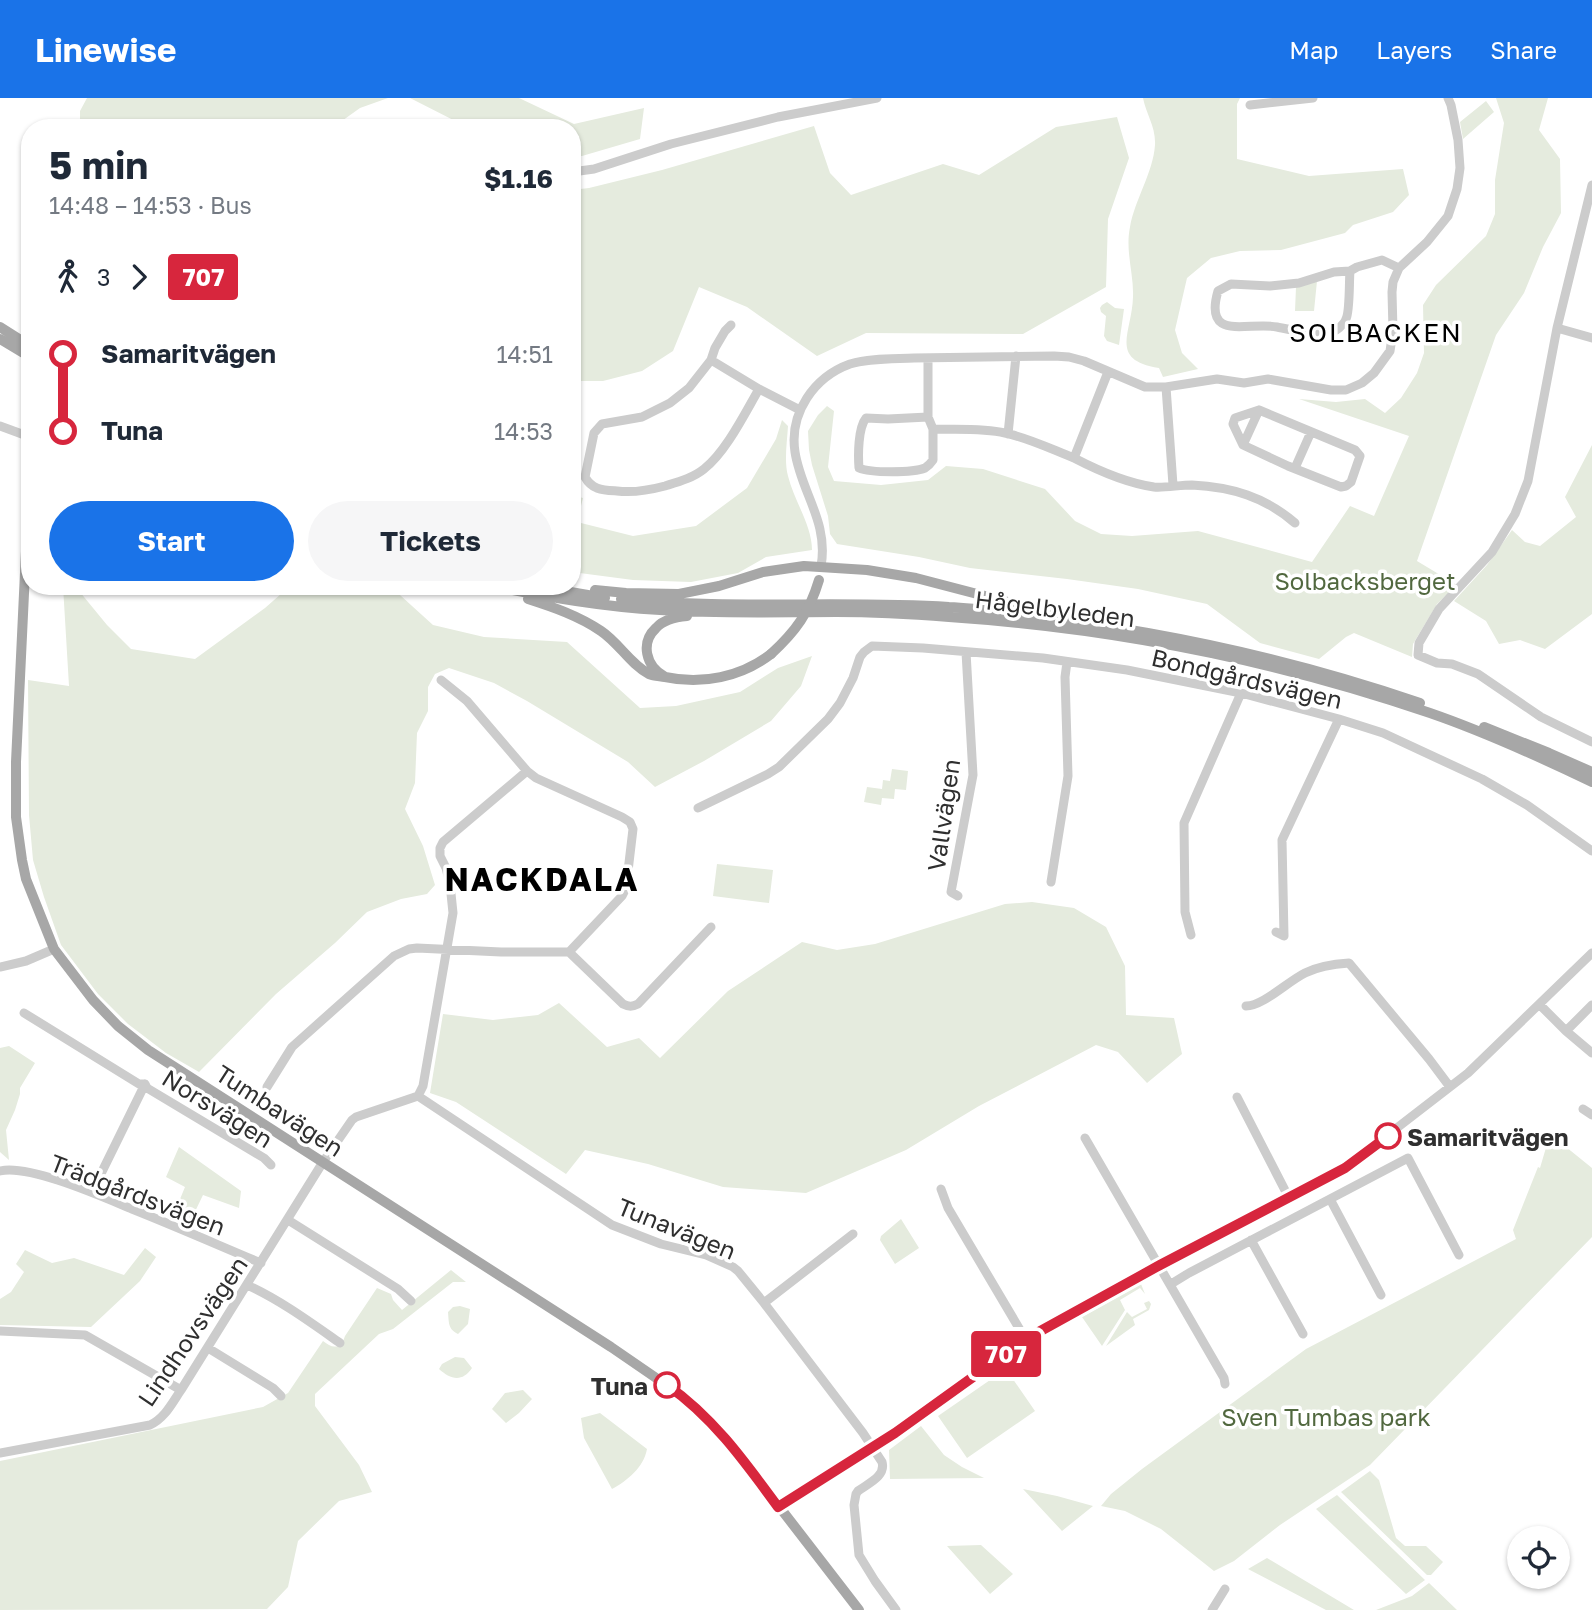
<!DOCTYPE html>
<html lang="en">
<head>
<meta charset="utf-8">
<style>
	:root { --surface:#fff; --page:#f6f6f7; --text:#1f2937; --muted:#747a83; --accent:#1a73e8 }
	body { margin:0; font-family:"Golos Text",sans-serif; background:var(--page); color:var(--text); height:100vh; display:flex; flex-direction:column; font-size:26px; white-space:nowrap }
	* { box-sizing:border-box; margin:0 }
	p { font-size:23px; color:var(--muted) }
	.icon { flex:none; width:38px; height:38px; fill:none; stroke:currentColor; stroke-width:2; stroke-linecap:round; stroke-linejoin:round }
	.map { position:relative; flex:1; overflow:hidden }
	.sheet { position:absolute; left:21px; top:21px; width:560px; height:476px; display:flex; flex-direction:column; background:var(--surface); border-radius:28px; box-shadow:0 2px 5px #0004 }
	.sheet>* { flex:none }
	.badge { padding:0 14px; border-radius:5px; font-size:24px; line-height:46px }
	.buttons { position:absolute; left:1507px; top:1428px; display:grid; gap:14px }
	.buttons a { display:grid; place-items:center; width:63px; height:63px; border-radius:50%; background:var(--surface); box-shadow:0 2px 5px #0004; font-size:35px }
	.map>.badge { position:absolute; translate:-50% -50%; box-shadow:0 0 0 4px #fff }
	.legs { display:flex; align-items:center; gap:10px; height:77px; padding:0 28px; font-size:23px }
	.legs p { margin-inline-start:auto }
	.summary { display:flex; align-items:center; justify-content:space-between; height:119px; padding:0 28px }
	h1 { font-size:38px; font-weight:700; line-height:52px }
	.cta { display:flex; gap:14px; margin-top:auto; padding:14px 28px }
	.cta a { flex:1; height:80px; border-radius:42px; background:var(--accent); color:#fff; font-size:28px; font-weight:700; line-height:80px; text-align:center }
	.cta a+a { background:var(--page); color:var(--text) }
	ul { padding:0 28px; list-style:none }
	li { display:flex; align-items:center; gap:24px; height:77px; font-size:26px }
	li i { display:grid; place-items:center; width:10px; height:100%; margin:0 9px; background:currentColor }
	li i::after { content:''; width:18px; height:18px; margin:-9px; border:5px solid; border-radius:50%; background:var(--surface) }
	li p { margin-inline-start:auto }
	li:first-child i { background:linear-gradient(#0000 50%,currentColor 0) }
	li:last-child i { background:linear-gradient(currentColor 50%,#0000 0) }
	header { display:flex; align-items:center; gap:42px; box-sizing:border-box; height:98px; padding:0 35px; background:var(--accent); color:#fff }
	header strong { font-size:33px }
	nav { display:flex; gap:38px; margin-inline-start:auto; font-size:24px }
	.map>svg:first-child { display:block }
	.green { fill:#e5ebde }
	.lines { fill:none; stroke-linecap:round; stroke-linejoin:round }
	.minor { stroke:#ccc; stroke-width:9 }
	.major { stroke:#a7a7a7; stroke-width:10 }
	.major-bridge { stroke:#a7a7a7; stroke-width:10 }
	.line-1-casing { stroke:#fff; stroke-width:16 }
	.line-1 { stroke:#d7263d; stroke-width:10 }
	.stop-1-dot { fill:#fff; stroke:#d7263d; stroke-width:3.5 }
	.labels { text-anchor:middle; dominant-baseline:central; stroke-width:7; stroke-linejoin:round; paint-order:stroke }
	.park-label { font-size:24px; fill:#51683f; stroke:#fff }
	.street-label { font-size:24px; fill:#2f2f2f; stroke:#fff }
	.stop-label { font-size:24px; font-weight:bold; fill:#2f2f2f; stroke:#fff; text-anchor:start }
	.neighbourhood-label { font-size:26px; letter-spacing:2px; fill:#000; stroke:#fff }
	.district-label { font-size:32px; font-weight:bold; letter-spacing:2px; fill:#000; stroke:#fff }
</style>
</head>
<body>
<header>
<strong>Linewise</strong>
<nav><a>Map</a><a>Layers</a><a>Share</a></nav>
</header>
<div class="map">
<svg width="1592" height="1512" viewBox="0 0 1592 1512">
	<rect width="100%" height="100%" fill="#fff"/>
	<path class="green" d="M87,0H388L360,10L332,30H80V13Z
		M410,0H519L574,26L644,10L640,41L582,58H572V30H469Z
		M1143,0H1240L1237,6V61L1309,78L1403,71L1409,97L1393,114L1353,127L1345,135L1281,152L1240,153L1211,160L1187,180L1175,232L1182,255L1198,271L1163,279L1159,270C1108,262 1132,235 1133,199C1134,176 1125,153 1130,129C1135,101 1153,75 1155,47C1156,29 1146,16 1143,0Z
		M1496,0H1548L1539,32L1560,61L1561,115L1543,149L1524,195L1496,237L1417,463L1457,487L1437,506L1413,546L1412,559L1354,535L1346,539L1319,561L1260,545L1207,506L1138,491L1067,481L970,470L919,459L837,446L830,436L828,418L812,367L809,352L808,333L818,317L827,308L834,313L828,369L834,383L881,387L928,382L946,368L983,371L1045,391L1075,423L1101,436L1132,438L1198,433L1312,464L1350,408L1374,418L1409,338L1299,301L1336,304L1365,301L1385,315L1401,300L1417,275L1424,255L1423,207L1436,187L1486,138L1495,116V82L1504,25Z
		M1486,3L1494,14L1463,41L1460,24Z
		M1117,19L1129,60L1108,121L1106,189L1023,236L866,235L817,258L747,209L699,189L673,253L642,273L603,283H572V92L589,90L662,72L814,28L830,75L851,97L943,66L979,77L1056,29Z
		M1317,183L1314,213H1295L1296,189Z
		M1107,204L1115,210L1124,211L1119,247L1107,243L1104,238L1106,218L1101,214L1100,210L1102,207Z
		M782,322L788,328C787,345 784,363 788,378C794,403 812,427 812,452L766,459L738,475L691,484L633,482L572,474V397L583,400L577,424L633,438L696,428L747,390L776,341Z
		M1592,347V516L1545,551L1520,542L1499,546L1486,523L1454,503L1487,467L1512,432L1525,444L1540,448L1576,419L1565,399Z
		M63,488H75L107,527L131,551L195,561L265,510L290,488H390L433,527L484,539L567,544L640,610L676,608L740,594L778,570L812,558L801,588L771,623L704,663L655,689L628,664L527,603L494,585L449,570L435,576L428,589V613L417,635L415,685L405,711L423,748L435,787L427,796L401,801L367,814L335,845L276,896L199,974L166,955L128,926L98,896L61,847L44,799L33,762L29,717L28,582L69,588Z
		M892,671L908,673L906,692L895,691L894,701L882,700L881,707L864,704L867,689L882,691L883,682L890,683Z
		M717,766L773,772L769,805L713,798Z
		M1032,804L1074,810L1106,829L1125,868L1126,917L1174,920L1182,956L1147,985L1118,954L1096,947L979,1008L906,1052L806,1095L723,1089L648,1066L585,1052L566,1076L456,1004L430,995L443,916L493,922L538,917L559,905L607,949L639,940L660,960L728,893L802,844L837,852L875,846L1005,806Z
		M9,948L35,965L20,990V996L15,1012L6,1032L9,1062L0,1054V950Z
		M1550,1036L1592,1070V1139L1370,1367L1280,1427L1234,1463L1214,1473L1161,1431L1125,1413L1101,1408L1111,1396L1142,1371L1306,1251L1516,1141L1513,1132L1538,1069L1540,1070Z
		M179,1049L241,1093L239,1110L203,1097L189,1126L173,1118L185,1089L166,1079Z
		M901,1121L919,1150L895,1166L880,1142L881,1138Z
		M145,1150L156,1159L140,1183L91,1229L0,1227V1201L11,1194L24,1174L16,1166L25,1152L52,1165L74,1160L124,1177Z
		M451,1172L466,1184H453L393,1231L379,1236L315,1296V1308L359,1367L372,1394L339,1403L298,1443L288,1489L267,1511L0,1512V1363L263,1309L288,1295L323,1243C330,1248 334,1251 342,1246L345,1238L377,1190L391,1196L393,1202L402,1212Z
		M1141,1186L1145,1196L1140,1190L1120,1202L1125,1212L1102,1248L1082,1219Z
		M1149,1203L1151,1206L1149,1212L1133,1221L1135,1227L1106,1248L1127,1214L1132,1219L1147,1211L1144,1205Z
		M460,1208L470,1211L468,1226L458,1236C448,1231 449,1225 448,1214L453,1209Z
		M455,1259L464,1260L472,1270C462,1285 450,1281 439,1271L442,1266Z
		M1006,1271L1035,1313L967,1360L938,1318Z
		M523,1292L532,1301L519,1315L506,1325L492,1311L505,1295Z
		M600,1315L647,1351C644,1369 627,1383 612,1391L584,1340L581,1320Z
		M921,1328L944,1357L962,1369L984,1380L890,1381L889,1352Z
		M1370,1373L1379,1382L1396,1440L1405,1448H1426L1443,1464L1431,1477H1427L1341,1394Z
		M1023,1391L1057,1398L1093,1408L1062,1433Z
		M1337,1397L1425,1482L1406,1496L1316,1411Z
		M981,1447L1013,1476L990,1496L947,1448Z
		M1267,1460L1354,1512H1326L1248,1471Z
		M1429,1485L1457,1512H1376L1412,1498Z"/>
	<g class="lines">
		<path class="minor" d="M1250,7L1313,0
			M572,74L594,71L671,46L778,19L877,0
			M1592,87L1557,230L1528,383L1515,416L1492,454L1439,511L1419,545L1418,557L1437,565L1452,566L1478,576L1541,619L1592,644
			M1399,170L1427,144L1448,118L1457,91L1460,70L1458,42L1451,7L1448,0
			M731,227L725,233L715,250L711,262L689,290L670,305L642,319L602,326L594,335L585,379C592,392 603,392 617,393C633,395 650,392 665,388C678,384 693,380 704,371C726,354 745,315 759,291
			M1557,230L1592,240
			M928,260V319L888,321L866,320C858,330 858,357 859,370C870,375 913,375 925,370C928,368 931,365 933,362V331L928,319
			M711,262L759,291L800,312
			M1108,274L1074,360C1099,373 1126,385 1154,389C1164,390 1180,387 1192,387C1232,389 1265,399 1295,425
			M1166,289L1173,387
			M1259,312L1355,352L1360,358L1351,384L1346,388L1341,389L1288,368L1243,347L1233,326L1235,320Z
			M0,328L30,339
			M933,331C957,332 982,330 1005,335C1029,340 1051,351 1074,360
			M1008,336L1016,258
			M1243,347L1259,312
			M1295,370L1311,334
			M821,468C829,424 801,394 795,354C789,315 814,279 850,266C870,260 893,261 914,260C961,259 1007,259 1054,258L1069,259L1084,263L1145,289H1166L1217,281L1244,285L1268,281L1331,292H1346L1362,285L1374,275L1390,253L1393,233L1392,194L1393,184L1399,170L1382,162L1357,169L1350,173C1349,183 1350,214 1346,221C1345,225 1342,227 1339,230C1328,241 1292,232 1277,229C1249,223 1203,245 1218,193L1231,186L1270,188L1299,185L1334,174L1350,173
			M698,710L768,676L779,669L828,621L840,605L853,580L860,559L864,554L872,548L923,550L1043,560L1127,572L1241,595L1339,621L1383,635L1482,681L1527,707L1592,753
			M1051,784L1068,678L1065,579L1067,564
			M958,798L951,794L973,677L966,554
			M1276,834L1284,838L1282,742L1339,621
			M1191,837L1185,814L1184,725L1241,595
			M569,854L623,906C629,909 632,909 638,906L711,829
			M0,869L26,863L54,851
			M1540,907L1566,933L1592,955
			M1246,908C1263,908 1287,884 1305,875C1319,868 1333,866 1349,865L1429,961L1450,989
			M24,915L139,986H145L147,990L264,1060L271,1067
			M1566,933L1592,907
			M267,989L292,949L394,858L409,851L417,850L501,854H569L622,798L626,790L633,731L630,724L622,719L536,680L527,673L467,603L441,582
			M418,998L612,1127L661,1146L706,1157L733,1169L738,1173L764,1205L863,1335L882,1364C886,1378 869,1385 858,1393L856,1396L854,1407L859,1457L875,1483L896,1512
			M1237,999L1289,1100
			M1583,1011L1592,1017
			M1085,1040L1224,1280L1225,1286
			M0,1073C29,1066 103,1099 132,1111C175,1128 218,1147 261,1165
			M941,1091L948,1110L1026,1242
			M92,1094L145,986
			M1330,1101L1381,1197
			M288,1122L398,1191L411,1203
			M1251,1142L1303,1236
			M1171,1186L1189,1175L1408,1060L1459,1157
			M247,1187C280,1202 310,1224 340,1245
			M764,1205L853,1136
			M0,1233L85,1237L181,1292
			M208,1250L273,1290L281,1298
			M0,1355L150,1327C165,1320 172,1305 181,1292L323,1064L352,1022L356,1019L418,998L423,988L453,815L450,786L446,770L440,758V750L443,744L527,673
			M778,1409L895,1335L1041,1232L1160,1167L1345,1070L1468,975L1592,855
			M1212,1512L1225,1491"/>
		<path class="major" d="M0,229L30,248
			M0,241L30,259
			M30,369L16,664V719L22,762L26,781L54,851L93,902L118,928L148,952L611,1249L678,1295L707,1320L737,1354L859,1512
			M492,488C548,499 604,509 660,512C719,516 778,514 836,514C874,514 911,516 949,519C1112,530 1275,562 1430,615C1485,634 1540,659 1592,684
			M536,488L605,500
			M595,492L626,495L679,496L719,488L763,474L804,468L867,472L916,480L1046,514
			M528,501C553,509 579,518 601,533C619,545 630,566 649,576C654,578 660,578 665,579C702,587 741,579 771,556
			M621,501C729,512 841,502 949,509C974,510 999,514 1023,517C1158,532 1291,561 1420,605
			M664,578C646,568 640,545 656,530C664,521 676,519 687,518
			M1484,629L1549,655L1592,674"/>
		<path class="major-bridge" d="M771,556C796,533 809,515 819,482"/>
	</g>
	<g class="lines">
		<g class="line-1-casing">
			<path id="line-1" d="M667,1287C713,1319 745,1364 778,1409L895,1335L1026,1241L1160,1167L1345,1070L1388,1038"/>
		</g>
		<use href="#line-1" class="line-1"/>
	</g>
	<g class="stop-1-dot">
		<circle cx="1388" cy="1038" r="12"/>
		<circle cx="667" cy="1287" r="12"/>
	</g>
	<g class="labels">
		<g class="park-label">
			<text x="1365" y="482">Solbacksberget</text>
			<text x="1326" y="1318">Sven Tumbas park</text>
		</g>
		<g class="street-label">
			<text transform="translate(1055 510) rotate(7)">Hågelbyleden</text>
			<text transform="translate(1247 580) rotate(13)">Bondgårdsvägen</text>
			<text transform="translate(943 717) rotate(-82)">Vallvägen</text>
			<text transform="translate(218 1010) rotate(32)">Norsvägen</text>
			<text transform="translate(280 1012) rotate(33)">Tumbavägen</text>
			<text transform="translate(138 1096) rotate(21)">Trädgårdsvägen</text>
			<text transform="translate(677 1130) rotate(22)">Tunavägen</text>
			<text transform="translate(192 1233) rotate(-56)">Lindhovsvägen</text>
		</g>
		<g class="stop-label">
			<text x="1407" y="1038">Samaritvägen</text>
			<text x="648" y="1287" text-anchor="end">Tuna</text>
		</g>
		<g class="neighbourhood-label">
			<text x="1376" y="234">SOLBACKEN</text>
		</g>
		<g class="district-label">
			<text x="542" y="781">NACKDALA</text>
		</g>
	</g>
</svg>
<div class="buttons">
<a><svg class="icon" aria-label="locate" viewBox="0 0 24 24"><circle cx="12" cy="12" r="6"/><path d="M12 2v4M12 18v4M2 12h4M18 12h4"/></svg></a>
</div>
<b class="badge" style="left:1006px;top:1256px;background:#d7263d;color:#fff">707</b>
<section class="sheet">
<div class="summary"><div><h1>5 min</h1><p>14:48 – 14:53 · Bus</p></div><b>$1.16</b></div>
<div class="legs"><svg class="icon" aria-label="walk" viewBox="0 0 24 24"><circle cx="13" cy="4" r="2"/><path d="M13 8l-2 6 4 7M11 14l-3 7M7 12l3-4h3l4 4"/></svg>3<svg class="icon" aria-label="forward" viewBox="0 0 24 24"><path d="M9 5l7 7-7 7"/></svg><b class="badge" style="background:#d7263d;color:#fff">707</b></div>
<ul>
<li><i style="color:#d7263d"></i><b>Samaritvägen</b><p>14:51</p></li>
<li><i style="color:#d7263d"></i><b>Tuna</b><p>14:53</p></li>
</ul>
<div class="cta"><a>Start</a><a>Tickets</a></div>
</section>
</div>
</body>
</html>
